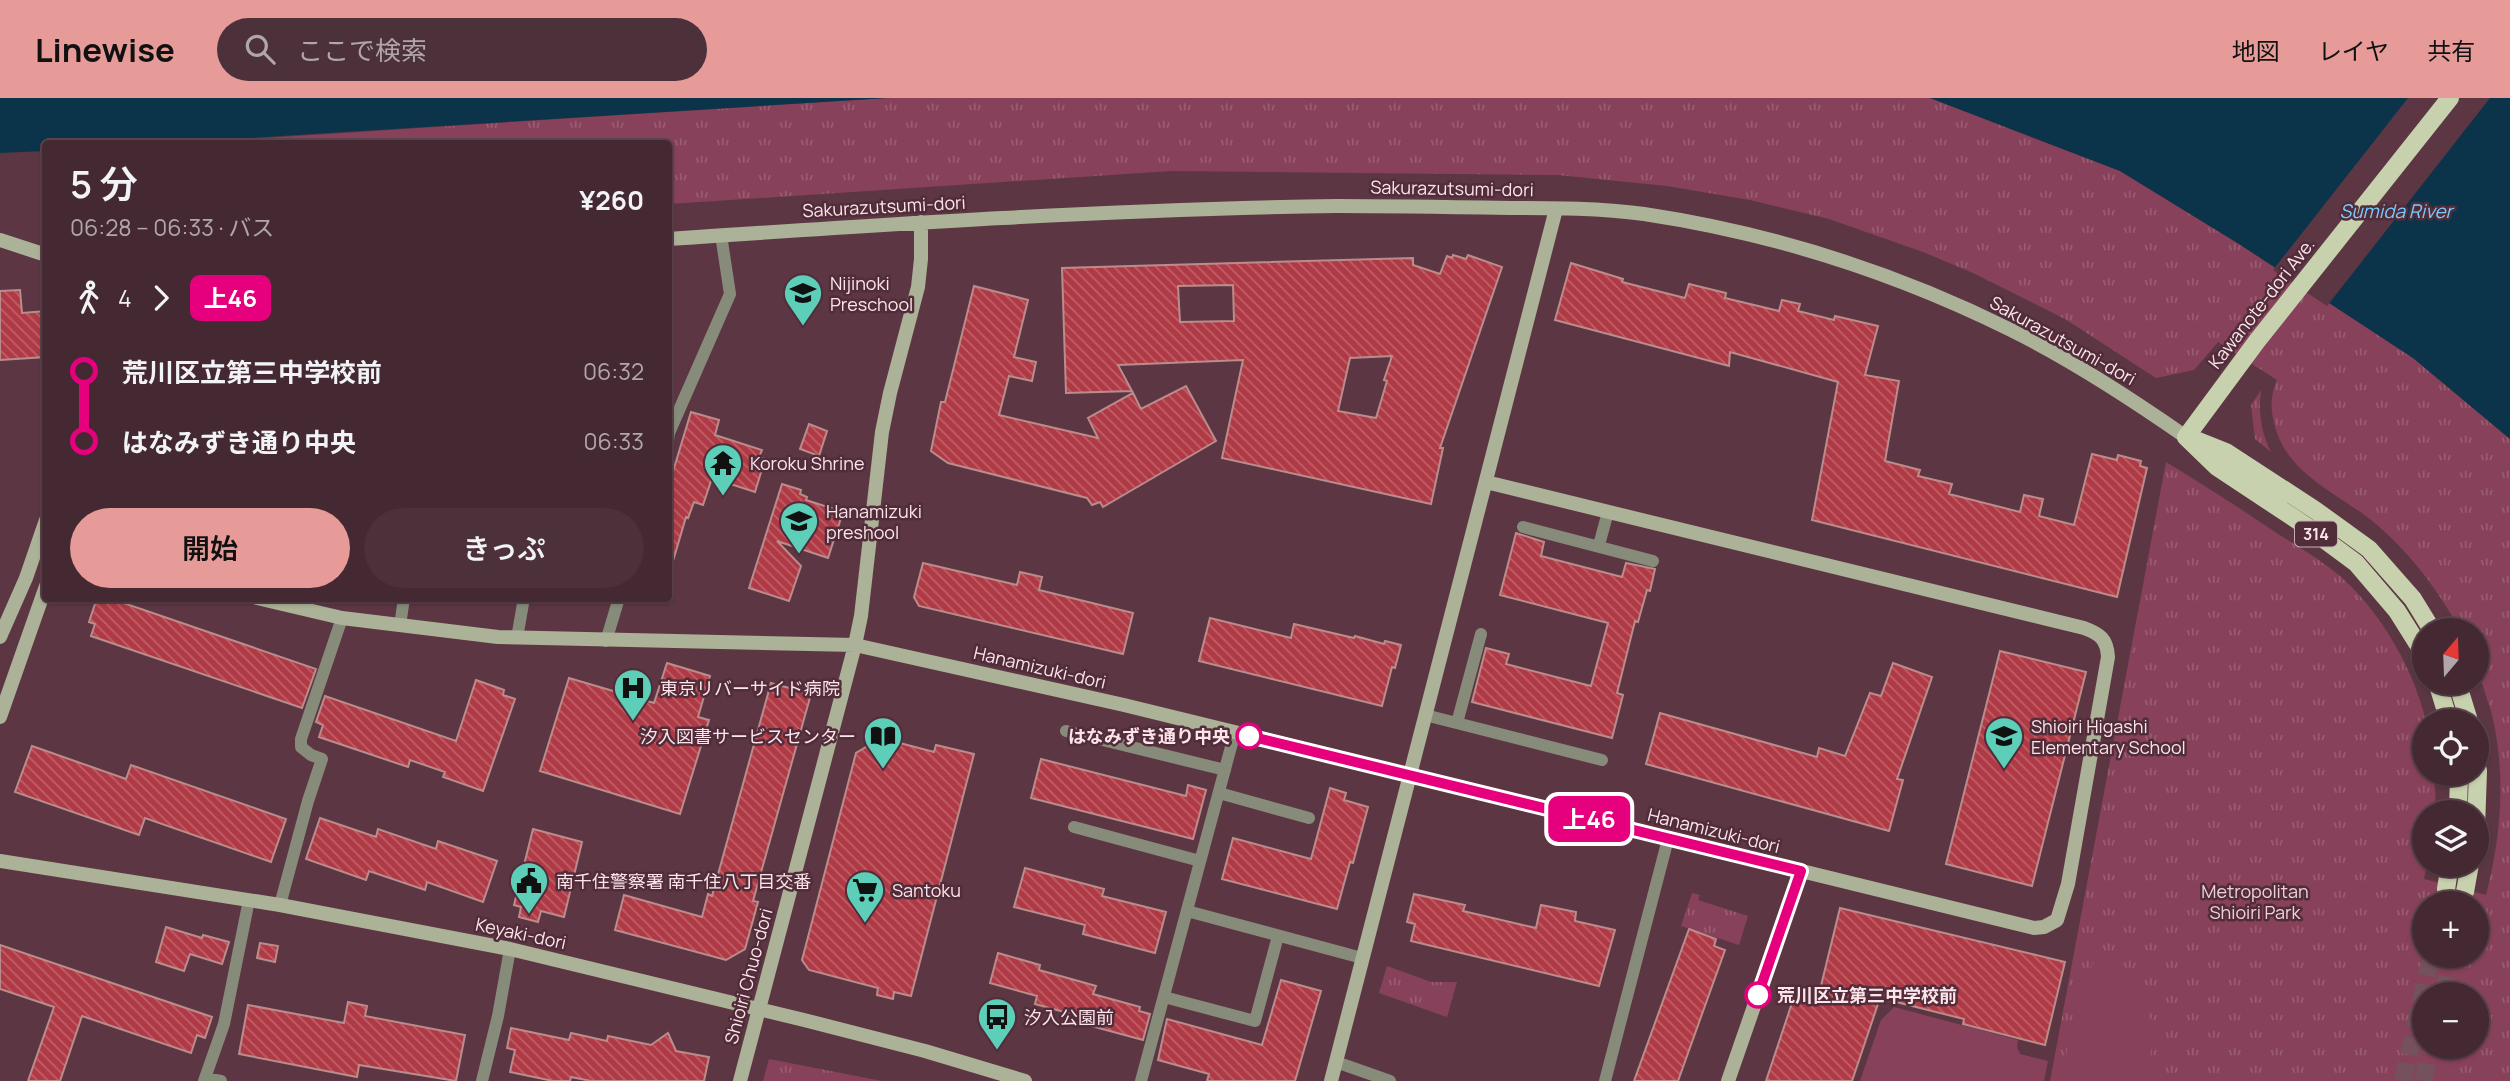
<!DOCTYPE html>
<html lang="ja">
<head>
<meta charset="utf-8">
<style>
	:root { --surface:#452932; --page:#4c313a; --text:#f1f3f6; --muted:#b0a6ac; --line:#5d454d; --accent:#e69b98 }
	body { margin:0; font-family:Manrope,"Noto Sans JP",sans-serif; background:var(--page); color:var(--text); height:100vh; display:flex; flex-direction:column; font-size:26px; white-space:nowrap }
	* { box-sizing:border-box; margin:0 }
	p { font-size:23px; color:var(--muted) }
	.icon { flex:none; width:38px; height:38px; fill:none; stroke:currentColor; stroke-width:2; stroke-linecap:round; stroke-linejoin:round }
	.map { position:relative; flex:1; overflow:hidden }
	.details { position:absolute; left:42px; top:42px; width:630px; height:462px; display:flex; flex-direction:column; background:var(--surface); border-radius:7px; box-shadow:0 2px 5px #0004,0 0 0 2px var(--line) }
	.details>* { flex:none }
	.badge { padding:0 14px; border-radius:10px; font-size:24px; line-height:46px }
	.needle { width:46px; rotate:19deg }
	.tools { position:absolute; left:2412px; top:520px; display:grid; gap:14px }
	.tools a { display:grid; place-items:center; width:77px; height:77px; border-radius:50%; background:var(--surface); box-shadow:0 2px 5px #0004,0 0 0 2px var(--line); font-size:35px }
	.map>.badge { position:absolute; translate:-50% -50%; box-shadow:0 0 0 4px #fff }
	.legs { display:flex; align-items:center; gap:10px; height:77px; padding:0 28px; font-size:23px }
	.legs p { margin-inline-start:auto }
	.head { display:flex; align-items:center; justify-content:space-between; height:119px; padding:0 28px }
	h1 { font-size:38px; font-weight:600; line-height:52px }
	.action { display:flex; gap:14px; margin-top:auto; padding:14px 28px }
	.action a { flex:1; height:80px; border-radius:42px; background:var(--accent); color:#111; font-size:28px; font-weight:600; line-height:80px; text-align:center }
	.action a+a { background:var(--page); color:var(--text) }
	ul { padding:0 28px; list-style:none }
	li { display:flex; align-items:center; gap:24px; height:70px; font-size:26px }
	li i { display:grid; place-items:center; width:10px; height:100%; margin:0 9px; background:currentColor }
	li i::after { content:''; width:18px; height:18px; margin:-9px; border:5px solid; border-radius:50%; background:var(--surface) }
	li p { margin-inline-start:auto }
	li:first-child i { background:linear-gradient(#0000 50%,currentColor 0) }
	li:last-child i { background:linear-gradient(currentColor 50%,#0000 0) }
	header { display:flex; align-items:center; gap:42px; box-sizing:border-box; height:98px; padding:0 35px; background:var(--accent); color:#111 }
	header strong { font-size:33px }
	nav { display:flex; gap:38px; margin-inline-start:auto; font-size:24px }
	.search { width:490px; height:63px; background:var(--page); display:flex; align-items:center; gap:18px; box-sizing:border-box; padding:0 24px; border-radius:38px; color:var(--muted); font-size:26px }
	.map>svg:first-child { display:block }
	.grass { fill:url(#grass-tufts); fill-rule:evenodd }
	.pitch { fill:#88415b }
	.water { fill:#0b344b }
	.pier { fill:#5c3743 }
	.building { fill:url(#building-back-hatch); stroke:#bb8c8c; stroke-width:2; fill-rule:evenodd }
	.lines { fill:none; stroke-linecap:round; stroke-linejoin:round }
	.primary-tunnel { stroke:#74515c; stroke-width:18; stroke-dasharray:18 9; stroke-linecap:butt }
	.lane { stroke:#878b7a; stroke-width:12 }
	.secondary { stroke:#acb297; stroke-width:14 }
	.primary { stroke:#c8d1ae; stroke-width:18 }
	.line-1-casing { stroke:#fff; stroke-width:16 }
	.line-1 { stroke:#e6007e; stroke-width:10 }
	.stop-1-dot { fill:#fff; stroke:#e6007e; stroke-width:3.5 }
	.labels { text-anchor:middle; dominant-baseline:central; stroke-width:5; stroke-linejoin:round; paint-order:stroke }
	.shield { fill:#512c39; stroke:#c9adb5; stroke-width:2 }
	.shield-label { font-size:16px; font-weight:bold; fill:#fce4ea }
	.street-label { font-size:18px; fill:#fce4ea; stroke:#512c39 }
	.poi-label { font-size:18px; fill:#fce4ea; stroke:#512c39; text-anchor:start }
	.stop-label { font-size:18px; font-weight:bold; fill:#fce4ea; stroke:#512c39; text-anchor:end }
	.park-label { font-size:18px; fill:#f0d1da; stroke:#512c39 }
	.water-label { font-size:19px; font-style:italic; fill:#7acaff; stroke:#512c39 }
</style>
</head>
<body>
<header>
<strong>Linewise</strong>
<div class="search"><svg class="icon" aria-label="search" viewBox="0 0 24 24"><circle cx="10" cy="10" r="6"/><path d="M15 15l6 6"/></svg>ここで検索</div>
<nav><a>地図</a><a>レイヤ</a><a>共有</a></nav>
</header>
<div class="map">
<svg width="2510" height="983" viewBox="0 0 2510 983">
	<defs>
		<pattern id="grass-tufts" width="24" height="20" patternUnits="userSpaceOnUse" patternTransform="scale(1.75)"><rect width="24" height="20" fill="#88415b"/><path d="M3 7l-1-3M5 7V3M7 7l1-3M15 17l-1-3M17 17v-4M19 17l1-3" fill="none" stroke="#9a5c73"/></pattern>
		<pattern id="building-back-hatch" width="6" height="6" patternUnits="userSpaceOnUse" patternTransform="scale(1.75)"><rect width="6" height="6" fill="#af3a45"/><path d="M-1 5l2 2M0 0l6 6M5-1l2 2" fill="none" stroke="#bf6069"/></pattern>
	</defs>
	<rect width="100%" height="100%" fill="#5c3743"/>
	<path class="grass" d="M887,0H1930L2120,73L2239,146L2413,260L2510,341V983H2050L2166,364C2204,387 2241,411 2278,436C2299,449 2321,462 2340,478C2381,514 2413,570 2426,623H2424V676H2434L2436,709L2435,714H2424V766L2427,767L2424,781L2486,797C2501,739 2506,680 2493,621C2489,604 2482,587 2477,570C2474,558 2476,544 2476,532H2460C2440,495 2416,463 2385,434C2347,397 2286,381 2274,324C2270,309 2271,296 2277,282L2218,244L2194,272L2156,280L2065,221L1973,175L1923,154L1829,121L1750,102L1667,88L1558,77L1171,73L669,106L668,46H217V43ZM2424,805H2476V858H2424ZM2424,896H2476V948H2424Z
		M2261,292C2258,314 2261,334 2271,354L2255,341L2251,307Z
		M1692,795L1700,797L1698,802L1748,818L1739,847L1681,828Z
		M1387,868L1431,884H1457L1447,919L1379,895Z
		M769,961L882,983H763Z"/>
	<path class="pitch" d="M2092,865C2115,870 2141,870 2147,898C2149,906 2145,912 2149,920L2156,923L2146,983H2061L2080,887L2090,877Z
		M1894,909L2018,942L2017,949L2020,956L2048,963L2044,983H1860L1881,922Z"/>
	<path class="water" d="M0,0H887L171,45L46,46L45,53L0,55Z
		M1930,0H2510V341L2413,260L2239,146L2120,73Z"/>
	<path class="pier" d="M2408,0H2490L2327,208L2273,172Z"/>
	<path class="building" d="M1453,157L1466,161L1468,157L1502,169L1440,350H1443L1431,406L1222,360L1243,262L1118,267L1132,293L1066,295L1062,170L1413,160V167L1440,176L1447,158L1452,160ZM1233,187L1234,223L1180,224L1178,188ZM1392,258L1384,282L1387,283L1376,320L1338,313L1350,260Z
		M1571,165L1623,181L1622,184L1685,200L1689,186L1726,195L1725,200L1779,213L1782,202L1800,206L1798,213L1834,222L1835,218L1878,228L1865,277L1899,283L1885,363L1920,372L1918,378L1952,386L1949,396L2020,414L2024,397L2043,401L2039,418L2074,427L2092,356L2117,362L2118,357L2141,363L2140,368L2147,370L2117,499L1812,422L1838,284L1730,254L1729,268L1555,222Z
		M974,188L1028,202L1014,259L1036,264L1032,283L1009,278L999,317L1098,340L1088,320L1133,295L1141,311L1186,288L1216,343L1103,409L1100,404L1092,407L1087,400L948,365L931,353L941,304H945Z
		M20,192L22,215L46,213V259L0,262V193Z
		M691,314L719,322L715,337L762,352L759,359L765,361L755,394L712,380L703,407L694,404L688,420L686,419L673,463L668,462V390Z
		M809,326L827,333L819,358L800,351Z
		M782,386L801,392L800,396L807,399L806,402L843,414L828,460L777,443L801,468L789,503L749,490Z
		M1516,435L1544,444L1541,458L1622,479L1626,465L1655,471L1650,493L1647,492L1638,524L1635,523L1617,595L1623,597L1612,640L1472,604L1486,550L1509,556L1506,566L1591,588L1608,525L1500,497Z
		M923,465L1017,487L1020,474L1042,479L1039,492L1133,515L1123,556L919,508L914,499Z
		M97,500H109L316,571L302,610L91,538L95,526L89,524Z
		M1210,520L1291,540L1294,526L1354,540L1355,538L1384,546L1385,543L1401,547L1395,570L1392,569L1382,608L1199,563Z
		M2000,553L2086,574L2032,788L1946,766Z
		M667,565L710,578L698,619L709,622L680,716L540,673L569,580L654,605Z
		M1893,565L1932,579L1897,681L1903,682L1889,733L1646,666L1660,615L1817,659L1819,650L1845,658L1870,595L1881,598Z
		M476,582L504,592L503,597L515,601L483,693L443,679L445,674L410,662L408,669L319,639L323,627L316,624L325,598L456,643Z
		M771,585L811,596L753,803L758,804L745,851L726,862L615,832L624,797L702,819L708,796L712,798Z
		M881,640L934,654L936,647L974,656L911,898L894,894L893,901L877,897L878,890L809,872L802,862L856,655L866,649L877,652Z
		M32,648L126,681L131,667L286,721L271,764L145,720L139,737L15,694Z
		M1041,661L1186,698L1188,687L1206,692L1193,741L1031,700Z
		M1330,690L1346,695L1344,702L1368,709L1353,765L1350,764L1337,811L1222,781L1233,740L1311,761Z
		M320,720L376,739L378,731L436,751L438,743L497,763L483,804L427,784L425,792L369,773L366,782L306,761Z
		M533,731L582,744L564,819L541,813L538,824L519,819L521,809L514,807Z
		M1025,770L1104,791L1102,798L1166,814L1155,855L1083,836L1085,827L1014,809Z
		M1414,796L1465,807L1463,813L1536,830L1541,807L1576,814L1575,823L1615,832L1599,888L1411,843L1415,826L1407,824Z
		M1840,810L2065,864L2045,947L1963,926L1964,921L1880,900L1852,983H1766L1796,893L1818,900Z
		M166,829L202,840L203,837L229,844L222,866L190,856L184,873L156,864Z
		M1689,831L1716,841L1714,848L1725,852L1678,983H1634Z
		M260,845L278,848L275,864L257,860Z
		M0,847L212,919L205,940L197,937L191,955L82,918L60,983H28L54,909L0,891Z
		M998,855L1040,867L1039,872L1096,888L1093,896L1140,909L1139,913L1150,916L1143,942L1084,926L1086,920L1035,906L1037,898L990,885Z
		M1281,882L1321,893L1295,983H1207L1209,976L1158,962L1167,921L1262,947Z
		M348,904L367,908L365,918L465,937L456,983L359,967L357,979L239,956L248,907L344,925Z
		M511,930L569,942L571,935L607,943L608,938L651,947L668,935L676,953L709,959L704,983H591L571,979L570,983H553L510,974L515,952L507,950Z"/>
	<g class="lines">
		<path class="primary-tunnel" d="M2443,896L2451,858
			M2403,983L2431,858
			M2423,983L2431,948"/>
		<path class="lane" d="M668,343L669,335L730,196L721,137
			M1523,429L1653,463
			M1599,447L1608,414
			M400,528L404,500
			M517,540L524,500
			M606,543L619,500
			M1425,617L1602,662
			M1457,625L1481,536
			M1066,633L1225,672
			M1219,695L1309,720
			M1074,729L1200,763
			M280,807L308,703L322,661L311,657L301,649V641L342,520
			M1187,813L1362,860
			M1164,899L1255,923L1278,838
			M1336,964L1390,983
			M205,980L221,983
			M204,983L224,926L249,802
			M482,983L498,918L510,851
			M1141,983L1235,634
			M1605,983L1668,741"/>
		<path class="secondary" d="M668,141C891,126 1114,111 1337,108C1395,108 1453,109 1511,110C1555,110 1600,110 1644,116C1771,135 1896,175 2011,232C2072,262 2130,300 2186,339
			M0,142L46,157
			M257,500L342,520L498,539L855,547L1124,607L2034,830L2044,829L2057,822L2068,786L2108,559C2107,541 2100,536 2084,530L1486,384
			M0,539L26,480L46,422
			M0,619L46,488
			M0,763L280,807L510,851L804,922L925,953L1025,983
			M740,983L855,547L861,518L882,334L890,295L918,189L921,161V124
			M1331,983L1556,111
			M1728,983L1801,773"/>
		<path class="primary" d="M2186,339L2257,243L2450,0
			M2186,339L2217,369L2306,428L2356,465L2397,513L2424,556
			M2196,342L2226,354L2315,412L2369,451L2413,501L2432,532
			M2437,584L2449,623
			M2457,584L2469,623
			M2476,664L2478,673L2476,730
			M2458,714L2459,676
			M2446,791L2450,766
			M2465,794L2470,766"/>
	</g>
	<g class="lines">
		<g class="line-1-casing">
			<path id="line-1" d="M1249,638L1801,773L1758,897"/>
		</g>
		<use href="#line-1" class="line-1"/>
	</g>
	<defs>
		<g id="school-pin" transform="scale(2.0125)"><path d="M0 17L-7.5 6A9.5 9.5 0 1 1 7.5 6Z" fill="#5dceb8" stroke="#512c39"/><path d="M0-5L7-2L0 1L-7-2ZM-4 1L0 2.5L4 1V4Q0 6-4 4Z" fill="#111"/></g>
		<g id="temple-pin" transform="scale(2.0125)"><path d="M0 17L-7.5 6A9.5 9.5 0 1 1 7.5 6Z" fill="#5dceb8" stroke="#512c39"/><path d="M0-6L5-2H3V0L6.5 2.5H4V6H1.5V3h-3V6H-4V2.5H-6.5L-3 0V-2H-5Z" fill="#111"/></g>
		<g id="hospital-pin" transform="scale(2.0125)"><path d="M0 17L-7.5 6A9.5 9.5 0 1 1 7.5 6Z" fill="#5dceb8" stroke="#512c39"/><path d="M-5-5h3v3.5h4V-5h3V5h-3V1.5h-4V5h-3Z" fill="#111"/></g>
		<g id="library-pin" transform="scale(2.0125)"><path d="M0 17L-7.5 6A9.5 9.5 0 1 1 7.5 6Z" fill="#5dceb8" stroke="#512c39"/><path d="M-6-4Q-3-5.5-.7-3.5V5Q-3 3-6 4ZM6-4Q3-5.5 .7-3.5V5Q3 3 6 4Z" fill="#111"/></g>
		<g id="civic-pin" transform="scale(2.0125)"><path d="M0 17L-7.5 6A9.5 9.5 0 1 1 7.5 6Z" fill="#5dceb8" stroke="#512c39"/><path d="M-.6-6.5H3V-4.5H.6V-3L4-1V1h2V6H-6V1h2V-1L-.6-3ZM-1.2 2.5V6h2.4V2.5Z" fill="#111"/></g>
		<g id="supermarket-pin" transform="scale(2.0125)"><path d="M0 17L-7.5 6A9.5 9.5 0 1 1 7.5 6Z" fill="#5dceb8" stroke="#512c39"/><path d="M-6-5.5h2.5l.6 2H6L4.5 2H-2.5L-4.4-4H-6ZM-1.5 3.2a1.3 1.3 0 1 0 .1 0ZM3 3.2a1.3 1.3 0 1 0 .1 0Z" fill="#111"/></g>
		<g id="bus-pin" transform="scale(2.0125)"><path d="M0 17L-7.5 6A9.5 9.5 0 1 1 7.5 6Z" fill="#5dceb8" stroke="#512c39"/><path d="M-5-6H5V4H4V6H2V4H-2V6H-4V4H-5ZM-3.5-4V0h7V-4ZM-3.5 1.2v1.5H-2V1.2ZM2 1.2v1.5H3.5V1.2Z" fill="#111"/></g>
	</defs>
	<g fill-rule="evenodd">
		<use href="#school-pin" x="803" y="195"/>
		<use href="#temple-pin" x="723" y="365"/>
		<use href="#school-pin" x="799" y="423"/>
		<use href="#hospital-pin" x="633" y="590"/>
		<use href="#library-pin" x="883" y="638"/>
		<use href="#school-pin" x="2004" y="638"/>
		<use href="#civic-pin" x="529" y="783"/>
		<use href="#supermarket-pin" x="865" y="792"/>
		<use href="#bus-pin" x="997" y="919"/>
	</g>
	<g class="stop-1-dot">
		<circle cx="1249" cy="638" r="12"/>
		<circle cx="1758" cy="897" r="12"/>
	</g>
	<g class="labels">
		<rect class="shield" x="2295" y="423.5" width="42" height="25" rx="5"/>
		<g class="shield-label">
			<text x="2316" y="436">314</text>
		</g>
		<g class="street-label">
			<text transform="translate(1452 90) rotate(1)">Sakurazutsumi-dori</text>
			<text transform="translate(884 108) rotate(-3)">Sakurazutsumi-dori</text>
			<text transform="translate(2261 205) rotate(-52)">Kawanote-dori Ave.</text>
			<text transform="translate(2063 242) rotate(29)">Sakurazutsumi-dori</text>
			<text transform="translate(1040 569) rotate(13)">Hanamizuki-dori</text>
			<text transform="translate(1714 732) rotate(14)">Hanamizuki-dori</text>
			<text transform="translate(521 835) rotate(12)">Keyaki-dori</text>
			<text transform="translate(748 878) rotate(-75)">Shioiri Chuo-dori</text>
		</g>
		<g class="poi-label">
			<text x="830" y="185">Nijinoki<tspan x="830" dy="21">Preschool</tspan></text>
			<text x="750" y="365">Koroku Shrine</text>
			<text x="826" y="413">Hanamizuki<tspan x="826" dy="21">preshool</tspan></text>
			<text x="660" y="590">東京リバーサイド病院</text>
			<text x="2031" y="628">Shioiri Higashi<tspan x="2031" dy="21">Elementary School</tspan></text>
			<text x="856" y="638" text-anchor="end">汐入図書サービスセンター</text>
			<text x="556" y="783">南千住警察署 南千住八丁目交番</text>
			<text x="892" y="792">Santoku</text>
			<text x="1024" y="919">汐入公園前</text>
		</g>
		<g class="stop-label">
			<text x="1230" y="638">はなみずき通り中央</text>
			<text x="1777" y="897" text-anchor="start">荒川区立第三中学校前</text>
		</g>
		<g class="park-label">
			<text x="2255" y="793">Metropolitan<tspan x="2255" dy="21">Shioiri Park</tspan></text>
		</g>
		<g class="water-label">
			<text x="2396" y="113">Sumida River</text>
		</g>
	</g>
</svg>
<div class="tools">
<a><svg class="needle" viewBox="-14 -14 28 28"><path d="M0-13l5 13h-10z" fill="#e53935"/><path d="M0 13l5-13h-10z" fill="#b0a6ac"/></svg></a>
<a><svg class="icon" aria-label="locate" viewBox="0 0 24 24"><circle cx="12" cy="12" r="6"/><path d="M12 2v4M12 18v4M2 12h4M18 12h4"/></svg></a>
<a><svg class="icon" aria-label="layers" viewBox="0 0 24 24"><path d="M12 4l9 5-9 5-9-5zM3 14l9 5 9-5"/></svg></a>
<a>+</a>
<a>−</a>
</div>
<b class="badge" style="left:1589px;top:721px;background:#e6007e;color:#fff">上46</b>
<section class="details">
<div class="head"><div><h1>5 分</h1><p>06:28 – 06:33 · バス</p></div><b>¥260</b></div>
<div class="legs"><svg class="icon" aria-label="walk" viewBox="0 0 24 24"><circle cx="13" cy="4" r="2"/><path d="M13 8l-2 6 4 7M11 14l-3 7M7 12l3-4h3l4 4"/></svg>4<svg class="icon" aria-label="forward" viewBox="0 0 24 24"><path d="M9 5l7 7-7 7"/></svg><b class="badge" style="background:#e6007e;color:#fff">上46</b></div>
<ul>
<li><i style="color:#e6007e"></i><b>荒川区立第三中学校前</b><p>06:32</p></li>
<li><i style="color:#e6007e"></i><b>はなみずき通り中央</b><p>06:33</p></li>
</ul>
<div class="action"><a>開始</a><a>きっぷ</a></div>
</section>
</div>
</body>
</html>
